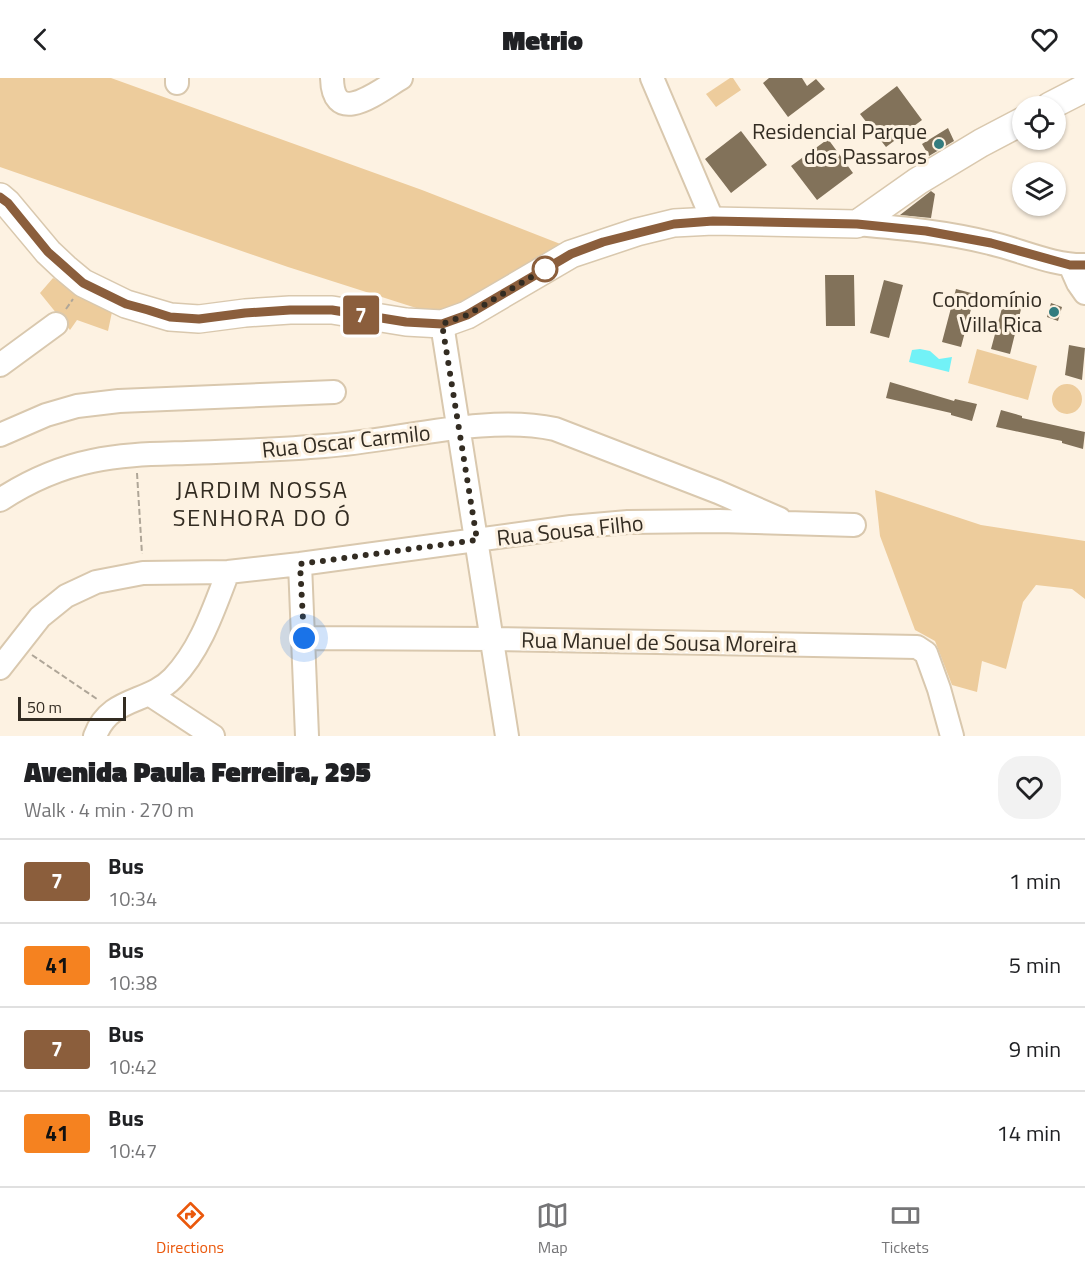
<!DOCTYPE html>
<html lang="en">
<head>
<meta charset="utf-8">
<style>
	:root { --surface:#fff; --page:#f2f2f2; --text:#202124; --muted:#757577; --line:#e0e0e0; --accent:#ea580c }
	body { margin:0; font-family:"Titillium Web",sans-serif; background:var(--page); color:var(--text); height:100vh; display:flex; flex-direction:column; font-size:22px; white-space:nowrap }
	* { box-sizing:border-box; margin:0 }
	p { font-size:20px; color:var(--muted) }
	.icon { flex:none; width:33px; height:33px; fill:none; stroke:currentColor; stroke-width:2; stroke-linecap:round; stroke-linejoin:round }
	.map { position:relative; height:658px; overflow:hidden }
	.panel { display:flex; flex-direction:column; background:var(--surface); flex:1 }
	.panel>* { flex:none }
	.badge { padding:0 12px; border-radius:4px; font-size:21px; line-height:39px }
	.tools { position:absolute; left:1012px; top:18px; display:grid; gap:12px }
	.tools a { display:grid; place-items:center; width:54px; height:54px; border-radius:50%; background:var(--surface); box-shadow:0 2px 4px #0004; font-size:30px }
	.scale { position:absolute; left:18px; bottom:15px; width:108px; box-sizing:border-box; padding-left:6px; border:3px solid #332c22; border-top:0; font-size:16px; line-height:21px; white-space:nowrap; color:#332c22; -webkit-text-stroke:4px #fdf2e2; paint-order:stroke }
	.you { position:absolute; width:30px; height:30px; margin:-15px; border:4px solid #fff; border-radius:50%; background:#1a73e8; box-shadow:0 0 0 9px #1a73e833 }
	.map>.badge { position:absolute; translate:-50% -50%; box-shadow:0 0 0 3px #fff }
	.round { display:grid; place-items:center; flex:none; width:63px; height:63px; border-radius:24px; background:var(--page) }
	.overview { display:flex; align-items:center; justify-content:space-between; height:102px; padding:0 24px }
	h1 { font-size:28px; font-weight:800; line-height:45px }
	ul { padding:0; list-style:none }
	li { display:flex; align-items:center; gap:18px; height:84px; padding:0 24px; border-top:2px solid var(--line) }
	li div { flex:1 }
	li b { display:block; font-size:22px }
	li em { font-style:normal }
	li .badge { min-width:66px; font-weight:700; text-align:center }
	header { display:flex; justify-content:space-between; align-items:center; height:78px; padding:0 24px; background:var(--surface); font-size:27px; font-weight:800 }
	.dock { display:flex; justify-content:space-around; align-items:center; height:84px; border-top:2px solid var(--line); background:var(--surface); font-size:16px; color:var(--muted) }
	.dock a { display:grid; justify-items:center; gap:3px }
	.dock .active { color:var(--accent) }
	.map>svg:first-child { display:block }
	.green { fill:#edcc9c }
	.water { fill:#72f2f7 }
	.building { fill:#82725a }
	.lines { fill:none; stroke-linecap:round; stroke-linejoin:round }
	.minor-casing { stroke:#d9c8ae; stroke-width:26 }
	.major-casing { stroke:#d9c8ae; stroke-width:30 }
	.path { stroke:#afa698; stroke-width:2; stroke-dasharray:6 3; stroke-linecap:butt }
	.minor { stroke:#fff; stroke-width:22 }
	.major { stroke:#fff; stroke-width:27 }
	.line-casing { stroke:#fff; stroke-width:14 }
	.line { stroke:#8b5e3c; stroke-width:9 }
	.walk { stroke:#332c22; stroke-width:6; stroke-dasharray:0 10.8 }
	.poi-dot { fill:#337c7f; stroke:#fdf2e2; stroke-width:2 }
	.stop-dot { fill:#fff; stroke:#8b5e3c; stroke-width:3 }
	.labels { text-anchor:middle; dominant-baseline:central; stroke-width:6; stroke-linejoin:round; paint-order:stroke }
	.poi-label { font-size:22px; fill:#332c22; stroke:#fdf2e2; text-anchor:end }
	.street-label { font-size:22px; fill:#332c22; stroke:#fdf2e2 }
	.neighbourhood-label { font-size:24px; letter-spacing:1.5px; fill:#332c22; stroke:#fdf2e2 }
</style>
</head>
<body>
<header><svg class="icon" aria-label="back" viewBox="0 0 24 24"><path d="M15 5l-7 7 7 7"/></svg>Metrio<svg class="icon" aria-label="heart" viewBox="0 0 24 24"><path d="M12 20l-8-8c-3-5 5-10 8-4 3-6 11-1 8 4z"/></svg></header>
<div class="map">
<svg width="1085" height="658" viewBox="0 0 1085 658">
	<rect width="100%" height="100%" fill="#fdf2e2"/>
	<path class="green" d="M0,0H111L422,112L563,167L464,226L435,236L288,189L0,89Z
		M730,0H733L741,12L716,29L706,16Z
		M53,200L112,234L108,253L77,242L70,252L40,215Z
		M977,271L1037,288L1028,322L968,305Z
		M1052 321a15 15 0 1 1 30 0a15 15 0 1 1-30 0Z
		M875,412L981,447L1085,463V521L1072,511L1036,507L1023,524L1006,591L982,583L977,614L952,607L935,563L915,552L880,458Z"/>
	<path class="water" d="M920,271L930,273L939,281L952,279L949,294L909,284L912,272Z"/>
	<path class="building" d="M769,0H802L807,8L816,1L825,11L788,39L763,5Z
		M897,8L922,42L886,69L860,36Z
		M948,50L954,63L929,78L922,66Z
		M741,53L767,87L731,115L705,81Z
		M828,61L853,95L817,122L791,88Z
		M931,113L935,116L931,140L900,137Z
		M825,197H854L855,248H826Z
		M884,202L903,207L889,260L870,255Z
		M956,211L975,216L961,269L942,264Z
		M1005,219L1023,223L1010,276L991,271Z
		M1051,225L1062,229L1058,243L1047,239Z
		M1069,267L1085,270L1082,302L1065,297Z
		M890,304L954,323L955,321L977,326L972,343L951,337V335L886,320Z
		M1001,332L1022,338V340L1085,354L1083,371L1062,365V363L996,349Z"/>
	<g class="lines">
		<g class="minor-casing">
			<path id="minor" d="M332,0C333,51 379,13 401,0
				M652,0L713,143
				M177,5V0
				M857,146C902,150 946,154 990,165C1021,172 1053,188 1085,187
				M1070,187L1078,205L1085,215
				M442,246L507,658
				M0,287L56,246
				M0,357L46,337L77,328L119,323L334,314
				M0,422C29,403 58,390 92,383C123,376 156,376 187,375C233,373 278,372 324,368C397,363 485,336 555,351L718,414L780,441
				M300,486L307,658
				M304,560L492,561L917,569L926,575L939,611L952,658
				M0,590L40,539L66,518L96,504L143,495L228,494L300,486L571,449L628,444L719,443L854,447
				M149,616L213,658
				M95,658C110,618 148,626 173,600C201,571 214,530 228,494"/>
		</g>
		<g class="major-casing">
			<path id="major" d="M1050,28L1085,10
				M0,119L7,125L48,174L65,190L83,205L126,226L170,239L199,241L245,235L290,232H332L406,244L442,246L467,237L571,176L637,154L674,145L713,143L857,146L918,103L981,65L1023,43"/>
		</g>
		<path class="path" d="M66,231L73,221
			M137,395L142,476
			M32,577L97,621"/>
		<use href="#minor" class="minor"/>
		<use href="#major" class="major"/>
	</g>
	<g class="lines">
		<g class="line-casing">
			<path id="line" d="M0,119L8,125L48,174L83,205L126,226L148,232L170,239L199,241L245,235L290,232H332L406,244L442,246L467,237L571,176L603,164L674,146L713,143L857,146L926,153L991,165L1070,187H1085"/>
		</g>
		<use href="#line" class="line"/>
		<path class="walk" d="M304,560L300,486L477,462L442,246L467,237L545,191"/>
	</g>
	<g class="poi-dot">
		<circle cx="939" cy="66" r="6"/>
		<circle cx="1054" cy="234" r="6"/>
	</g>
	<circle class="stop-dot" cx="545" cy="191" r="12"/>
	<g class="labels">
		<g class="poi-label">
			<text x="927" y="53">Residencial Parque<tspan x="927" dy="25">dos Passaros</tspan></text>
			<text x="1042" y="221">Condomínio<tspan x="1042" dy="25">Villa Rica</tspan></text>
		</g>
		<g class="street-label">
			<text transform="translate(346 363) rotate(-6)">Rua Oscar Carmilo</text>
			<text transform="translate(570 452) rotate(-6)">Rua Sousa Filho</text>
			<text transform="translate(659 564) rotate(1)">Rua Manuel de Sousa Moreira</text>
		</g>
		<g class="neighbourhood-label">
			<text x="262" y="411">JARDIM NOSSA<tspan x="262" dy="28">SENHORA DO Ó</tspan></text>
		</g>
	</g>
</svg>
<div class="tools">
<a><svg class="icon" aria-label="locate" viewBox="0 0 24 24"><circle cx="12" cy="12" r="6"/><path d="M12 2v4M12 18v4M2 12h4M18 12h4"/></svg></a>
<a><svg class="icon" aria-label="layers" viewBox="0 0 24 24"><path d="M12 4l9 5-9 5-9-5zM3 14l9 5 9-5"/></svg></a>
</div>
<div class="scale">50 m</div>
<div class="you" style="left:304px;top:560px"></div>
<b class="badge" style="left:361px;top:237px;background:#8b5e3c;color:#fff">7</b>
</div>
<section class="panel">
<div class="overview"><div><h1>Avenida Paula Ferreira, 295</h1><p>Walk · 4 min · 270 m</p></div><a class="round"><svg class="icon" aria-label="heart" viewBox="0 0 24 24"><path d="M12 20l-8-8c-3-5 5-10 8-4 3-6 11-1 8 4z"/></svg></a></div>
<ul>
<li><span class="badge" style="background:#8b5e3c;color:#fff">7</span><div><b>Bus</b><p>10:34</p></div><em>1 min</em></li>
<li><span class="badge" style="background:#f58220;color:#111">41</span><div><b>Bus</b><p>10:38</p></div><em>5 min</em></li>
<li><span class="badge" style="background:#8b5e3c;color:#fff">7</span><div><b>Bus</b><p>10:42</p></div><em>9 min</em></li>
<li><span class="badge" style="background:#f58220;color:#111">41</span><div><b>Bus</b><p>10:47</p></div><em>14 min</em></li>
</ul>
</section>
<nav class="dock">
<a class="active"><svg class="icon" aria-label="directions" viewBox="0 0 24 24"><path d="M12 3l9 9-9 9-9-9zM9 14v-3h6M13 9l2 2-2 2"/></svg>Directions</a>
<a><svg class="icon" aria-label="map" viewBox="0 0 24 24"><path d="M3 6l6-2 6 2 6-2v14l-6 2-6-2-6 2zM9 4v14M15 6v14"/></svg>Map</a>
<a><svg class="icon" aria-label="tickets" viewBox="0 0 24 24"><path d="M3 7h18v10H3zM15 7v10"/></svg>Tickets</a>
</nav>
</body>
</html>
